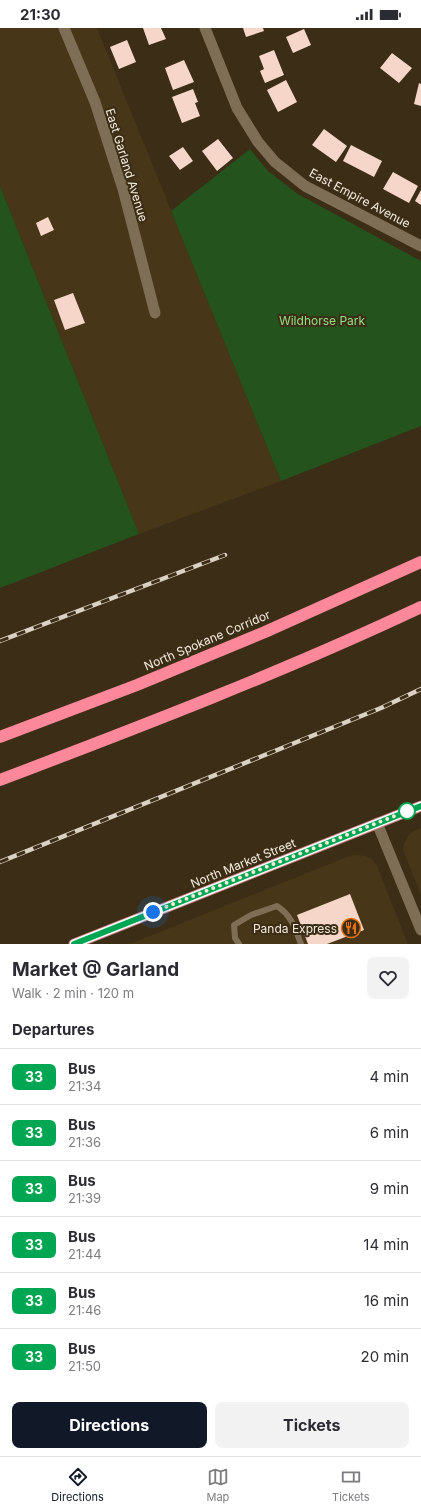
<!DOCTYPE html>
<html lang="en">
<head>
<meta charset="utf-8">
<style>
	:root { --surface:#fff; --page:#f2f2f3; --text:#2b2b33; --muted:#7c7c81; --line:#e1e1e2; --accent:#111827 }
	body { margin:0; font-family:Inter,sans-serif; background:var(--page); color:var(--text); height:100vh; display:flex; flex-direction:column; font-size:15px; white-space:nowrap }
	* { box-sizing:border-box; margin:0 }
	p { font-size:13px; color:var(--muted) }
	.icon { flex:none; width:22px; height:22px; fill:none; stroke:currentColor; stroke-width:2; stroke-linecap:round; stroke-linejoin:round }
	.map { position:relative; height:916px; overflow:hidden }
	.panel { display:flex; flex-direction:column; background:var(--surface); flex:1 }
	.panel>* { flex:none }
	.badge { padding:0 8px; border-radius:6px; font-size:14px; line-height:26px }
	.you { position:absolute; width:20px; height:20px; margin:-10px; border:3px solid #fff; border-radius:50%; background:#1a73e8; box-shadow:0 0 0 6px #1a73e833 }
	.map>.badge { position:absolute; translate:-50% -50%; box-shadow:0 0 0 2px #fff }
	h2 { padding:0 12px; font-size:15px; line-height:36px }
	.round { display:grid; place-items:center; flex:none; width:42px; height:42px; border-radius:8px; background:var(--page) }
	.head { display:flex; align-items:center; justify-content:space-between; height:68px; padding:0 12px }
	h1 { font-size:19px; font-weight:700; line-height:30px }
	.primary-button { display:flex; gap:8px; margin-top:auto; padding:8px 12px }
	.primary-button a { flex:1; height:46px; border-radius:8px; background:var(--accent); color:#fff; font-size:16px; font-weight:700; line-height:46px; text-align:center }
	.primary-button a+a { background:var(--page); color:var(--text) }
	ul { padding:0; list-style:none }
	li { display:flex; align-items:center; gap:12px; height:56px; padding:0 12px; border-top:1px solid var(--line) }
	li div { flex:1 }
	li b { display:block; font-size:15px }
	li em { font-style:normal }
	li .badge { min-width:44px; font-weight:700; text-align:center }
	.status { display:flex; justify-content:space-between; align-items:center; height:28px; padding:0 20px; background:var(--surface); direction:ltr }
	.status svg { height:11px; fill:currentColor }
	.menu { display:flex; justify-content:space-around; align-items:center; height:56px; border-top:1px solid var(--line); background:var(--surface); font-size:11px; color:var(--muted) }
	.menu a { display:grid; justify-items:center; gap:2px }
	.menu .active { color:var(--accent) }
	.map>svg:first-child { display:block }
	.built { fill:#483618 }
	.green { fill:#24531d }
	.building { fill:#f7d6ca }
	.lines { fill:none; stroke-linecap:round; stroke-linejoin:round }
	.service { stroke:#7e6e56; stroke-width:6 }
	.minor { stroke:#7e6e56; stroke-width:11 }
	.tertiary { stroke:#7e6e56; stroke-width:11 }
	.primary { stroke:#ca7e7e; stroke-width:11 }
	.motorway { stroke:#fd8899; stroke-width:12 }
	.rail-casing { stroke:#dcd2c3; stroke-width:4.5 }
	.rail { stroke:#3b2d16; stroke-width:3; stroke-dasharray:9; stroke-linecap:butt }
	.line-casing { stroke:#fff; stroke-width:9 }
	.line { stroke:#00a651; stroke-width:6 }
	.walk { stroke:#f4ebdd; stroke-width:4; stroke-dasharray:0 7.2 }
	.stop-dot { fill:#fff; stroke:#00a651; stroke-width:2 }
	.labels { text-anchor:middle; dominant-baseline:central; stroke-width:4; stroke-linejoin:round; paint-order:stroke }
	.street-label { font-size:12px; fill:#f4ebdd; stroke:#3b2d16 }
	.park-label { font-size:12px; fill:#92e186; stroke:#3b2d16 }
	.poi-label { font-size:12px; fill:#f4ebdd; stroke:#3b2d16; text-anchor:end }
</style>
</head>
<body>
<div class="status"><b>21:30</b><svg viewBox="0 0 49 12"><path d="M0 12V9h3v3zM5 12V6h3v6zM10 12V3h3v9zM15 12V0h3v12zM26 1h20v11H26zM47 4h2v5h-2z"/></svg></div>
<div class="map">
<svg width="421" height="916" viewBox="0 0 421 916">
	<rect width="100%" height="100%" fill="#3b2d16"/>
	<path class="built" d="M0,0H97L281,453L139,506L0,158Z
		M421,800V867L403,822L404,815L409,807L412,804Z
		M357,827L365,828L372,831L377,838L408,916H130L349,828Z"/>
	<path class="green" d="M250,121L268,143L298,166L421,233V398L281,453L171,183Z
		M0,158L139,506L0,560Z"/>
	<path class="building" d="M143,0H161L166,11L149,17Z
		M243,0H263L264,3L246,9Z
		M304,1L311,17L293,25L286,9Z
		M127,12L136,34L119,41L110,19Z
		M274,22L284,47L265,55L260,43L264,41L259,28Z
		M392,25L412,40L399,55L380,40Z
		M184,32L194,54L173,62L165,40Z
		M286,52L297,74L278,84L267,62Z
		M419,55L421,56V78L414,76Z
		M193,61L198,74L195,75L200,88L182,95L172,69Z
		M324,101L347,118L336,134L312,117Z
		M218,111L233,130L217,143L202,123Z
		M351,117L382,133L374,149L343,133Z
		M183,119L193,133L180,142L169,128Z
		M393,144L418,158L409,175L383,161Z
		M421,162V177L415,173Z
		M48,189L54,202L41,208L36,195Z
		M73,265L85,295L65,302L54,272Z
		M350,866L364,902L327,916H308L297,887Z"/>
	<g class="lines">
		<path class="service" d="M239,916L235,910L234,897L251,887L277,878C292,888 295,900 301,916"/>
		<path class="minor" d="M64,0L95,74L123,161L155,285
			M205,0L237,80L258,114L275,134L305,158L421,218"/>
		<path class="tertiary" d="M377,795L421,902"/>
		<path class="primary" d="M74,916L421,778"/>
		<path class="motorway" d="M0,709L137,657L265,604L421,534
			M0,752C142,698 283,644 421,579"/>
		<g class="rail-casing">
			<path id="rail" d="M0,613L225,527
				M0,834L381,680L421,661"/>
		</g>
		<use href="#rail" class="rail"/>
	</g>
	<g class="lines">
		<g class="line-casing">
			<path id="line" d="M74,916L421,778"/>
		</g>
		<use href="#line" class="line"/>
		<path class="walk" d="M153,884L407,783"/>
	</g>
	<defs>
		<g id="restaurant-ring" transform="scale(1)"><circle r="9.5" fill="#3b2d16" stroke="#e8710a" stroke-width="1.5"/><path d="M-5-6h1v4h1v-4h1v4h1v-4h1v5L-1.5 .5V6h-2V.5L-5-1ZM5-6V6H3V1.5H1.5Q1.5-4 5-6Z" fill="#e8710a"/></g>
	</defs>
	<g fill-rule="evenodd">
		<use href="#restaurant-ring" x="351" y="900"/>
	</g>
	<circle class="stop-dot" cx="407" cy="783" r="8"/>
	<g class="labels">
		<g class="street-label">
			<text transform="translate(127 137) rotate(73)">East Garland Avenue</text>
			<text transform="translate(360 170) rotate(28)">East Empire Avenue</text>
			<text transform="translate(207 612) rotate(-23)">North Spokane Corridor</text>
			<text transform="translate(243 835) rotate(-22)">North Market Street</text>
		</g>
		<g class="park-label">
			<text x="322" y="292">Wildhorse Park</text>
		</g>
		<g class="poi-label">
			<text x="337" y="900">Panda Express</text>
		</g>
	</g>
</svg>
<div class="you" style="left:153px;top:884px"></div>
</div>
<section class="panel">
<div class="head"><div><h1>Market @ Garland</h1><p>Walk · 2 min · 120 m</p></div><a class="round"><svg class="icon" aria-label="heart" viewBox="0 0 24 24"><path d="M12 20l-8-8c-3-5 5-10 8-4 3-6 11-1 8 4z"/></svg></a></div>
<h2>Departures</h2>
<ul>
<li><span class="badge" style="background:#00a651;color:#fff">33</span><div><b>Bus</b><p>21:34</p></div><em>4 min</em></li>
<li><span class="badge" style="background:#00a651;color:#fff">33</span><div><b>Bus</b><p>21:36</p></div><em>6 min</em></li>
<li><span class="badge" style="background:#00a651;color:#fff">33</span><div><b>Bus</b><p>21:39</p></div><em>9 min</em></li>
<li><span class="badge" style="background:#00a651;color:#fff">33</span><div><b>Bus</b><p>21:44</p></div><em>14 min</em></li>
<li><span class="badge" style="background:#00a651;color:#fff">33</span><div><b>Bus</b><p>21:46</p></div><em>16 min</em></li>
<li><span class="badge" style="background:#00a651;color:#fff">33</span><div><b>Bus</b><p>21:50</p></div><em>20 min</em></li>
</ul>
<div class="primary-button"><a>Directions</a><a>Tickets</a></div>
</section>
<nav class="menu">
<a class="active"><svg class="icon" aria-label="directions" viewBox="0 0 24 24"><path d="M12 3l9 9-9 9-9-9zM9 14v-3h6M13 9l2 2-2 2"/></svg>Directions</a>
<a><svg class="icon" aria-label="map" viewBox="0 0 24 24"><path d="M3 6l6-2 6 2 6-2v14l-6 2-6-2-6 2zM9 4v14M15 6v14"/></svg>Map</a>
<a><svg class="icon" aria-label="tickets" viewBox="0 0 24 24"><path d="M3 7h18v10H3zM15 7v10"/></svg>Tickets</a>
</nav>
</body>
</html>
